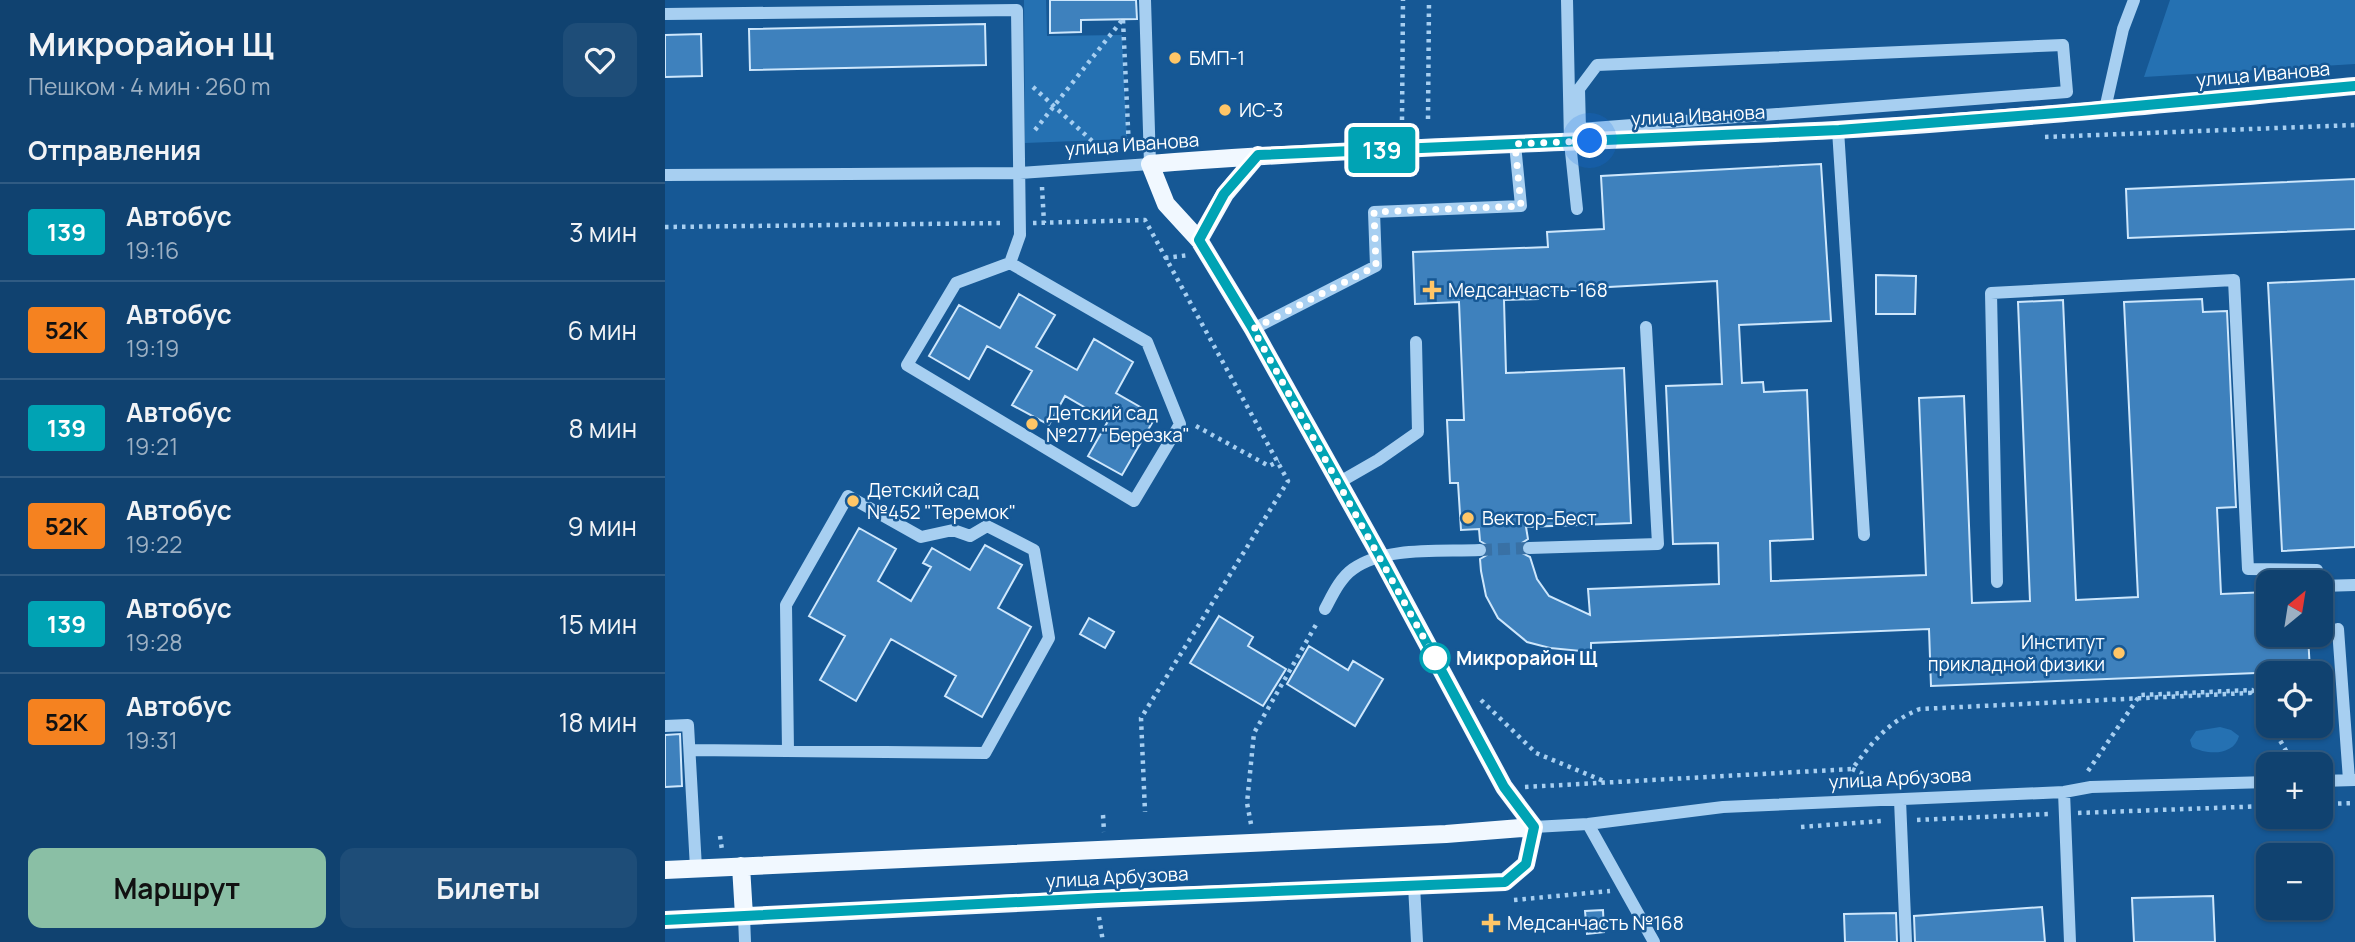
<!DOCTYPE html>
<html lang="ru">
<head>
<meta charset="utf-8">
<style>
	:root { --surface:#104270; --page:#1e4d78; --text:#f1f3f6; --muted:#9cb0c3; --line:#305b83; --accent:#8abfa5 }
	body { margin:0; font-family:Manrope,sans-serif; background:var(--page); color:var(--text); height:100vh; display:flex; flex-direction:column; font-size:26px; white-space:nowrap }
	* { box-sizing:border-box; margin:0 }
	p { font-size:23px; color:var(--muted) }
	.icon { flex:none; width:38px; height:38px; fill:none; stroke:currentColor; stroke-width:2; stroke-linecap:round; stroke-linejoin:round }
	.map { position:relative; flex:1; overflow:hidden }
	.drawer { display:flex; flex-direction:column; background:var(--surface); width:665px }
	.drawer>* { flex:none }
	.badge { padding:0 14px; border-radius:5px; font-size:24px; line-height:46px }
	.needle { width:46px; rotate:30deg }
	.buttons { position:absolute; left:1591px; top:570px; display:grid; gap:14px }
	.buttons a { display:grid; place-items:center; width:77px; height:77px; border-radius:14px; background:var(--surface); box-shadow:0 2px 5px #0004,0 0 0 2px var(--line); font-size:35px }
	.you { position:absolute; width:35px; height:35px; margin:-18px; border:5px solid #fff; border-radius:50%; background:#1a73e8; box-shadow:0 0 0 10px #1a73e833 }
	.map>.badge { position:absolute; translate:-50% -50%; box-shadow:0 0 0 4px #fff }
	h2 { padding:0 28px; font-size:26px; line-height:63px }
	.round { display:grid; place-items:center; flex:none; width:74px; height:74px; border-radius:14px; background:var(--page) }
	.head { display:flex; align-items:center; justify-content:space-between; height:119px; padding:0 28px }
	h1 { font-size:33px; font-weight:700; line-height:52px }
	.cta { display:flex; gap:14px; margin-top:auto; padding:14px 28px }
	.cta a { flex:1; height:80px; border-radius:14px; background:var(--accent); color:#111; font-size:28px; font-weight:700; line-height:80px; text-align:center }
	.cta a+a { background:var(--page); color:var(--text) }
	ul { padding:0; list-style:none }
	li { display:flex; align-items:center; gap:21px; height:98px; padding:0 28px; border-top:2px solid var(--line) }
	li div { flex:1 }
	li b { display:block; font-size:26px }
	li em { font-style:normal }
	li .badge { min-width:77px; font-weight:700; text-align:center }
	main { display:flex; flex:1; min-height:0 }
	.map>svg:first-child { display:block }
	.green { fill:#2571b2 }
	.building { fill:#3e81bd; stroke:#cee7fc; stroke-width:2; fill-rule:evenodd }
	.lines { fill:none; stroke-linecap:round; stroke-linejoin:round }
	.minor-tunnel { stroke:#3971a5; stroke-width:12; stroke-dasharray:12 6; stroke-linecap:butt }
	.path { stroke:#a7cff1; stroke-width:4.5; stroke-dasharray:3.5 5; stroke-linecap:butt }
	.minor { stroke:#a7cff1; stroke-width:12 }
	.major { stroke:#f1f8ff; stroke-width:18 }
	.line-casing { stroke:#fff; stroke-width:16 }
	.line { stroke:#00a3b4; stroke-width:10 }
	.walk { stroke:#fff; stroke-width:7; stroke-dasharray:0 12.6 }
	.poi-dot { fill:#ffc667; stroke:#165895; stroke-width:2.5 }
	.stop-dot { fill:#fff; stroke:#00a3b4; stroke-width:3.5 }
	.labels { text-anchor:middle; dominant-baseline:central; stroke-width:5; stroke-linejoin:round; paint-order:stroke }
	.poi-label { font-size:19px; fill:#fff; stroke:#165895; text-anchor:start }
	.street-label { font-size:19px; fill:#fff; stroke:#165895 }
	.stop-label { font-size:19px; font-weight:bold; fill:#fff; stroke:#165895; text-anchor:start }
</style>
</head>
<body>
<main>
<section class="drawer">
<div class="head"><div><h1>Микрорайон Щ</h1><p>Пешком · 4 мин · 260 m</p></div><a class="round"><svg class="icon" aria-label="heart" viewBox="0 0 24 24"><path d="M12 20l-8-8c-3-5 5-10 8-4 3-6 11-1 8 4z"/></svg></a></div>
<h2>Отправления</h2>
<ul>
<li><span class="badge" style="background:#00a3b4;color:#fff">139</span><div><b>Автобус</b><p>19:16</p></div><em>3 мин</em></li>
<li><span class="badge" style="background:#f58220;color:#111">52К</span><div><b>Автобус</b><p>19:19</p></div><em>6 мин</em></li>
<li><span class="badge" style="background:#00a3b4;color:#fff">139</span><div><b>Автобус</b><p>19:21</p></div><em>8 мин</em></li>
<li><span class="badge" style="background:#f58220;color:#111">52К</span><div><b>Автобус</b><p>19:22</p></div><em>9 мин</em></li>
<li><span class="badge" style="background:#00a3b4;color:#fff">139</span><div><b>Автобус</b><p>19:28</p></div><em>15 мин</em></li>
<li><span class="badge" style="background:#f58220;color:#111">52К</span><div><b>Автобус</b><p>19:31</p></div><em>18 мин</em></li>
</ul>
<div class="cta"><a>Маршрут</a><a>Билеты</a></div>
</section>
<div class="map">
<svg width="1690" height="942" viewBox="0 0 1690 942">
	<rect width="100%" height="100%" fill="#165895"/>
	<path class="green" d="M359,0H381L382,36L457,35L462,139L360,143Z
		M1505,0H1690V64L1479,77Z
		M1555,727L1566,730L1574,736C1569,756 1542,755 1527,747L1525,740L1531,731Z"/>
	<path class="building" d="M385,0H471L472,19L416,20V32L385,33Z
		M320,24L321,65L85,70L84,29Z
		M36,34L37,76L0,77V35Z
		M1156,164L1166,321L1074,325L1077,383L1098,382L1099,392L1142,390L1148,539L1105,541L1106,581L1261,575L1254,398L1299,396L1307,603L1365,601L1353,302L1398,300L1411,600L1473,597L1459,302L1537,299L1538,312L1562,311L1571,507L1552,508L1556,594L1603,592V635H1643L1645,671L1266,686L1264,629L926,643V652L885,648L862,642L833,618L821,596L816,571L815,559L822,555L823,546L815,541L814,529L796,530L793,483H785L782,420H799L794,302L750,304L748,252L883,247L882,232L939,229L936,176ZM1052,281L1057,384L1001,386L1008,544L1053,543L1054,584L923,589L925,615L884,596L872,579L865,557L857,553L855,548L857,543L863,539L861,527L966,523L959,368L841,373L839,300L873,299L872,291Z
		M1690,179V229L1463,238L1461,189Z
		M1211,275L1251,276L1250,314H1211Z
		M1690,279V547L1617,551L1603,283Z
		M354,294L390,315L371,347L412,370L429,339L468,362L451,393L491,416L457,475L423,456L443,421L400,396L384,425L347,405L367,371L322,346L304,379L264,356L294,305L335,328Z
		M194,528L231,549L213,581L246,601L266,567L258,563L267,548L305,570L320,545L357,565L333,608L366,627L317,717L280,696L291,676L226,639L191,701L155,680L180,636L144,616Z
		M554,616L588,637L583,646L621,669L598,706L525,663Z
		M424,618L449,632L440,648L415,634Z
		M644,646L683,670L688,661L718,679L690,726L622,684Z
		M15,734L17,786L0,787V735Z
		M1548,896L1550,942H1469L1467,898Z
		M1377,907L1380,942H1250L1249,916Z
		M938,910L939,932L922,934L920,911Z
		M1231,913L1232,942H1180L1179,914Z"/>
	<g class="lines">
		<path class="minor-tunnel" d="M815,550L864,548"/>
		<path class="path" d="M458,20L464,149
			M368,87L437,150
			M763,119L764,0
			M737,120L738,0
			M370,130L458,19
			M1380,137L1690,125
			M377,187L379,223
			M368,223L480,220L623,481L476,718L480,812
			M0,227L339,223
			M500,258L524,255
			M531,426L604,466L614,461
			M816,700L871,753L941,782
			M1607,726L1629,765
			M1187,769L1215,781L1216,784
			M1423,771L1475,695L1587,690L1603,719
			M860,787L1187,769C1208,742 1222,722 1255,709L1603,692
			M1656,804L1690,803
			M1413,813L1603,806
			M438,815L439,832
			M1252,820L1383,814
			M586,824L582,803L589,733L652,623
			M1136,827L1217,821
			M55,836L57,850
			M849,900L945,891
			M434,917L438,942"/>
		<path class="minor" d="M902,0L905,142L912,209
			M0,14L352,10L355,235L345,263
			M1398,45L1402,92L915,129L914,89L932,65Z
			M1440,109L1458,29L1469,0
			M1173,130L1199,535
			M0,175L355,173L485,164L480,0
			M345,263L482,342L515,424L469,501L242,365L291,283Z
			M588,329L711,266L709,212L856,206L850,144
			M673,483L713,460L753,432L751,342
			M864,548L993,544L981,327
			M1332,582L1326,293L1569,280L1583,569L1652,570V583
			M1656,586L1690,585
			M660,609C667,596 675,578 688,569C720,546 777,552 815,550
			M1673,629L1684,780
			M0,726L23,725L31,868
			M25,750L320,753L384,638L369,550L322,526L305,536L288,530L256,537L183,496L121,605L123,751
			M1656,781L1690,780
			M1399,792L1405,942
			M1235,800L1241,942
			M923,824L989,942
			M869,827L923,824L1058,807L1399,792L1426,787L1603,782
			M749,885L752,942
			M79,916L80,942"/>
		<path class="major" d="M534,240L560,194L593,155
			M869,827L839,787L715,556L588,329L534,240L501,204L485,164C713,146 942,142 1170,130C1344,120 1517,102 1690,86
			M76,866L79,916
			M0,870L781,834L869,827
			M0,920L433,899L840,882L861,864L869,827"/>
	</g>
	<g class="lines">
		<g class="line-casing">
			<path id="line" d="M0,920L433,898L840,882L861,864L869,827L839,787L705,538L588,329L534,240L559,194L593,155L1174,130L1405,112L1690,86"/>
		</g>
		<use href="#line" class="line"/>
		<path class="walk" d="M770,658L588,329L711,266L709,212L856,206L850,144L925,141"/>
	</g>
	<g class="poi-dot">
		<circle cx="510" cy="58" r="7"/>
		<circle cx="560" cy="110" r="7"/>
		<path d="M763.5 279.5h7v7h7v7h-7v7h-7v-7h-7v-7h7z"/>
		<circle cx="367" cy="424" r="7"/>
		<circle cx="188" cy="501" r="7"/>
		<circle cx="803" cy="518" r="7"/>
		<circle cx="1454" cy="653" r="7"/>
		<path d="M822.5 912.5h7v7h7v7h-7v7h-7v-7h-7v-7h7z"/>
	</g>
	<circle class="stop-dot" cx="770" cy="658" r="14"/>
	<g class="labels">
		<g class="poi-label">
			<text x="524" y="58">БМП-1</text>
			<text x="574" y="110">ИС-3</text>
			<text x="783" y="290">Медсанчасть-168</text>
			<text x="381" y="413">Детский сад<tspan x="381" dy="22">№277 "Березка"</tspan></text>
			<text x="202" y="490">Детский сад<tspan x="202" dy="22">№452 "Теремок"</tspan></text>
			<text x="817" y="518">Вектор-Бeст</text>
			<text x="1440" y="642" text-anchor="end">Институт<tspan x="1440" dy="22">прикладной физики</tspan></text>
			<text x="842" y="923">Медсанчасть №168</text>
		</g>
		<g class="street-label">
			<text transform="translate(1598 74) rotate(-5)">улица Иванова</text>
			<text transform="translate(1033 115) rotate(-3)">улица Иванова</text>
			<text transform="translate(467 144) rotate(-4)">улица Иванова</text>
			<text transform="translate(1235 778) rotate(-3)">улица Арбузова</text>
			<text transform="translate(452 877) rotate(-3)">улица Арбузова</text>
		</g>
		<g class="stop-label">
			<text x="791" y="658">Микрорайон Щ</text>
		</g>
	</g>
</svg>
<div class="buttons">
<a><svg class="needle" viewBox="-14 -14 28 28"><path d="M0-13l5 13h-10z" fill="#e53935"/><path d="M0 13l5-13h-10z" fill="#9cb0c3"/></svg></a>
<a><svg class="icon" aria-label="locate" viewBox="0 0 24 24"><circle cx="12" cy="12" r="6"/><path d="M12 2v4M12 18v4M2 12h4M18 12h4"/></svg></a>
<a>+</a>
<a>−</a>
</div>
<div class="you" style="left:925px;top:141px"></div>
<b class="badge" style="left:717px;top:150px;background:#00a3b4;color:#fff">139</b>
</div>
</main>
</body>
</html>
